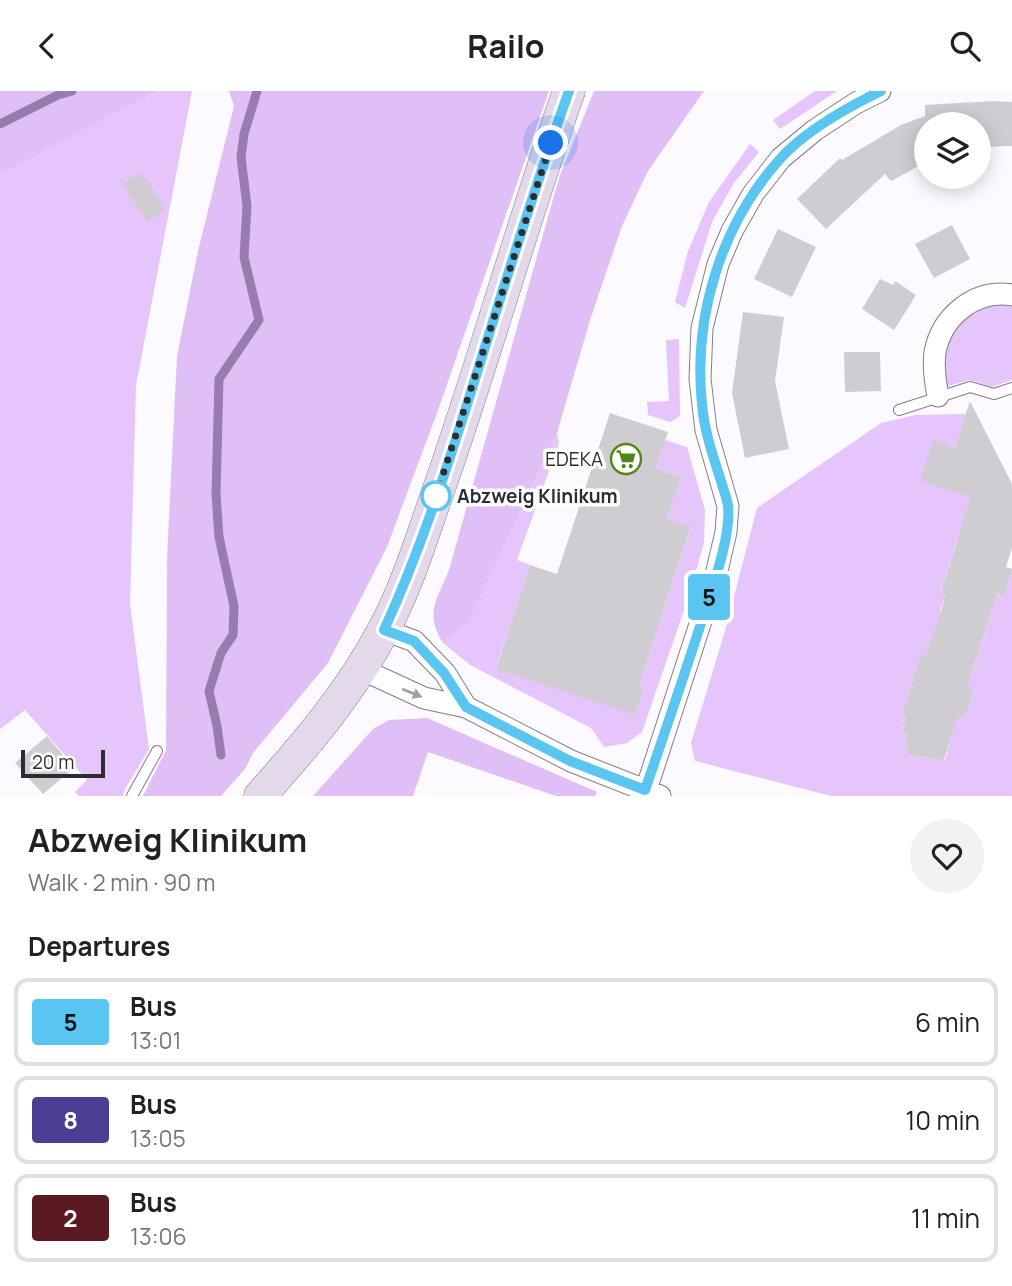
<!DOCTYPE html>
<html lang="en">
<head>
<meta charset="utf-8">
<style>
	:root { --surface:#fff; --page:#f2f2f2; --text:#222; --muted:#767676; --line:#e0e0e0 }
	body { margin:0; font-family:Manrope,sans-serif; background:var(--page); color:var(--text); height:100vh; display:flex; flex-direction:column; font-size:26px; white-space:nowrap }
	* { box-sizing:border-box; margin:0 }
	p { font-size:23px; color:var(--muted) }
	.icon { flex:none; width:38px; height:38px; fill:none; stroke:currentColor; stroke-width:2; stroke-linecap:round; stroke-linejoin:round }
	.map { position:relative; height:705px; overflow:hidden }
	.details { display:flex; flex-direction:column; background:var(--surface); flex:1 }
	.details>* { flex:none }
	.badge { padding:0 14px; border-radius:5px; font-size:24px; line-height:46px }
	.fabs { position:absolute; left:914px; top:21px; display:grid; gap:14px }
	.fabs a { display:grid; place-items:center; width:77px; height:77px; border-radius:50%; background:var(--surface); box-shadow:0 4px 18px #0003; font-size:35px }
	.scale { position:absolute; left:21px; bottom:18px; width:84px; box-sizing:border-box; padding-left:7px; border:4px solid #2d2c2e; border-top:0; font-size:19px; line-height:24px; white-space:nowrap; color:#2d2c2e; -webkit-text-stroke:5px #fff; paint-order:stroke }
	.you { position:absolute; width:35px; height:35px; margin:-18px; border:5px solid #fff; border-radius:50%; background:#1a73e8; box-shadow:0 0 0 10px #1a73e833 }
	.map>.badge { position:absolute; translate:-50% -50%; box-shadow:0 0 0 4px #fff }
	h2 { padding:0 28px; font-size:26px; line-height:63px }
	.round { display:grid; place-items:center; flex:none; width:74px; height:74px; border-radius:37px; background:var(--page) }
	.summary { display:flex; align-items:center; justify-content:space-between; height:119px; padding:0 28px }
	h1 { font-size:33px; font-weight:700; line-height:52px }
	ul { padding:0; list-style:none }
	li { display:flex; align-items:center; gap:21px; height:88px; margin:0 14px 10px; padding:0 14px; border:4px solid var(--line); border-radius:14px }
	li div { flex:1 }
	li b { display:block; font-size:26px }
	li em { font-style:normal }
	li .badge { min-width:77px; font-weight:700; text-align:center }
	header { display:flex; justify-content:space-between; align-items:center; height:91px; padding:0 28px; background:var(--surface); font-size:32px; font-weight:700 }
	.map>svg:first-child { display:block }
	.green { fill:#e5c5fb }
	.forest { fill:#e0bef6 }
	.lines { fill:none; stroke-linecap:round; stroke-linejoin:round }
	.stream { stroke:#997cad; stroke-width:9 }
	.building { fill:#d0cdd2 }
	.lane-casing { stroke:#827f84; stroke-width:12 }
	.street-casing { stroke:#827f84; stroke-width:23 }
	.secondary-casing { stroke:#827f84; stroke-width:33 }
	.lane { stroke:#fff; stroke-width:10 }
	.street { stroke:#fff; stroke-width:21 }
	.secondary { stroke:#e3d9ea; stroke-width:32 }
	.oneway { fill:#a0a0a1 }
	.line-casing { stroke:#fff; stroke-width:16 }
	.line { stroke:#5bc5f2; stroke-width:10 }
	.walk { stroke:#2d2c2e; stroke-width:7; stroke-dasharray:0 12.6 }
	.stop-dot { fill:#fff; stroke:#5bc5f2; stroke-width:3.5 }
	.labels { text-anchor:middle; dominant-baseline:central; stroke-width:7; stroke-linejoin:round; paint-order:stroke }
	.poi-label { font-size:19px; fill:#2d2c2e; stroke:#fff; text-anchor:end }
	.stop-label { font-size:19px; font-weight:bold; fill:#2d2c2e; stroke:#fff; text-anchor:start }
</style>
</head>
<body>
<header><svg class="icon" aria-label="back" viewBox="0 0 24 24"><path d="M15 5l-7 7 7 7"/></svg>Railo<svg class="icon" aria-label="search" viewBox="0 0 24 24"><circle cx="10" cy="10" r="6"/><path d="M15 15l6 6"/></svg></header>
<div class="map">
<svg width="1012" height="705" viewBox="0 0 1012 705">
	<rect width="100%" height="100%" fill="#fdfaff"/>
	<path class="green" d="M157,0H192L136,294L130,513L149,658L125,698L123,705H79L75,701L87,689L25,619L0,638V84Z
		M815,0H837L780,38L773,29Z
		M750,53L759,61L734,92L712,131L685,217L675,211L688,160L709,111Z
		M1012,210V289L992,296L970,289L945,296C943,246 945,249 978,214Z
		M679,248L680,325L670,331L648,324L647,311L669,310L666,249Z
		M966,323L955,357L934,350L977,404L959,443L940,503L945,505L940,521L946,523L926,565L921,564L902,624L906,626L902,641L908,643L904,655L908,656L907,664L945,669L953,639L940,618L965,626L974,599L948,590L972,581L992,519L978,498L1004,506L1012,480V705H831L695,670L691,652L725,540L757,417L881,332L915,324Z
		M557,342L559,352L517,469L530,474L496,577L635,623L644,596L639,594L691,437L667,428L681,386L656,377L665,349L687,356L705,419L704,451L690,502L642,641L627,652L604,656L591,637L470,574L443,552L469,531Z"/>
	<path class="forest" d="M0,0H157L0,84Z
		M229,0H549L437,322L387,456L328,572L253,662L245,678L221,705H143L166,659L167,467L177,265L198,160L234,15Z
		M594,0H704L648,80L622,135L590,229L557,342L469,531L443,552C424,522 437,509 449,479L559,87Z
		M427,627L597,701L595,705H556L428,661L413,705H313L373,638L389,629Z"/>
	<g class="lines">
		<path class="stream" d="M0,33L58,4L72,0
			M221,664L217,635L209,600L221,562L233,544L234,515L219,446L216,403L219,288L259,229L244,166L247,115L241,66L244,43L257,0"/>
	</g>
	<path class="building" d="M993,10L1012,11V55L978,56V33H926V71L891,90L885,83L826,138L797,108L840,67L842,69L901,34L925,25V14Z
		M141,81L165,118L147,131L122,93Z
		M952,134L970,168L934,187L915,153Z
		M778,138L816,156L792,206L754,188Z
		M880,188L893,194L895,190L916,204L894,239L862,218Z
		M743,221L784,226L775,290L789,358L745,367L732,302Z
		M844,261H880L881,300L845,301Z
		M970,310L1012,393V457L1006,476L1012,478V480L1004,506L997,503L967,596L974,599L965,626L958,624L944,669L907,664L908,656L904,655L908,643L902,642L906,626L902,624L921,563L926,565L941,521L945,505L940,504L971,406L920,390L933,349L955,357Z
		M610,322L668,341L656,377L681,386L667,428L691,436L639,594L644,596L635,624L496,578L530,474L557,483Z
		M47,645L74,677L43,703L15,672Z"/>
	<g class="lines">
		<g class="lane-casing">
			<path id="lane" d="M899,319L970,296L994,303L1012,297
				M132,705L157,660"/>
		</g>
		<g class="street-casing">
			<path id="street" d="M938,305C935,290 933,276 935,261C942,225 975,198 1012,204
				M384,539L414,550L445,582L466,616
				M361,578L424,607L466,616L571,670L660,705
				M644,705L716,484L726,441L728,415L706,339L700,288L702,237L718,173L732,140L753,103L781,67L815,39L856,12L880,0"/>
		</g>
		<g class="secondary-casing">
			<path id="secondary" d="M260,705C307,652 349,604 383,540C408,494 423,442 441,392C486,263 523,130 569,0"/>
		</g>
		<use href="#lane" class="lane"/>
		<use href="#street" class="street"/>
		<use href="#secondary" class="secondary"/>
	</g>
	<defs><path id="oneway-solid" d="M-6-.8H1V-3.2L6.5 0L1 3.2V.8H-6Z" transform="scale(1.75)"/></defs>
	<use class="oneway" href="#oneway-solid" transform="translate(412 602) rotate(22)"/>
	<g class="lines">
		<g class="line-casing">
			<path id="line" d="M569,0C533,100 502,202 470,304C445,383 419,463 384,539L414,550L444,582L466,616L570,670L645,699C665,641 685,582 704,523C713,494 731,446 728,415C727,407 723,398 721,390C713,365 704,339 702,313C693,225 721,134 780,68C806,39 846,17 881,0"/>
		</g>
		<use href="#line" class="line"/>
		<path class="walk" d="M436,405L551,52"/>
	</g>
	<defs>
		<g id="supermarket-ring" transform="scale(1.575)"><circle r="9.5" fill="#fff" stroke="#558518" stroke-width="1.5"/><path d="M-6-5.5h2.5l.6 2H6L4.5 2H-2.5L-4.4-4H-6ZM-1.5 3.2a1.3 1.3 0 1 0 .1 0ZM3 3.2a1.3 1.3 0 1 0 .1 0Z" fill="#558518"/></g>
	</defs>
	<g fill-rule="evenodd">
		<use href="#supermarket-ring" x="626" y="368"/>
	</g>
	<circle class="stop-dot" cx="436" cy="405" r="14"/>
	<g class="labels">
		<g class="poi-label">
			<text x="603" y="368">EDEKA</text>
		</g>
		<g class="stop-label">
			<text x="457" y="405">Abzweig Klinikum</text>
		</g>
	</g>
</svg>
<div class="fabs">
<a><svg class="icon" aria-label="layers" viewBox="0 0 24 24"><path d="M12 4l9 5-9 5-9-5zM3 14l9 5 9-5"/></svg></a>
</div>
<div class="scale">20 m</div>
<div class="you" style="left:551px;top:52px"></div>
<b class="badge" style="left:709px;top:506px;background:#5bc5f2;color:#111">5</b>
</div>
<section class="details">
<div class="summary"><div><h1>Abzweig Klinikum</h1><p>Walk · 2 min · 90 m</p></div><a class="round"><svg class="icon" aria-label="heart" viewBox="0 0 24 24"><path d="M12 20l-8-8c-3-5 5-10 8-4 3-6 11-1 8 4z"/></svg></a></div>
<h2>Departures</h2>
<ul>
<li><span class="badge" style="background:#5bc5f2;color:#111">5</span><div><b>Bus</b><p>13:01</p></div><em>6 min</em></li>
<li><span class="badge" style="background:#493e92;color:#fff">8</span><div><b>Bus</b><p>13:05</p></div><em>10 min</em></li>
<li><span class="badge" style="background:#5b1a21;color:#fff">2</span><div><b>Bus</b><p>13:06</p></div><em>11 min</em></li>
</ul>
</section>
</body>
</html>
